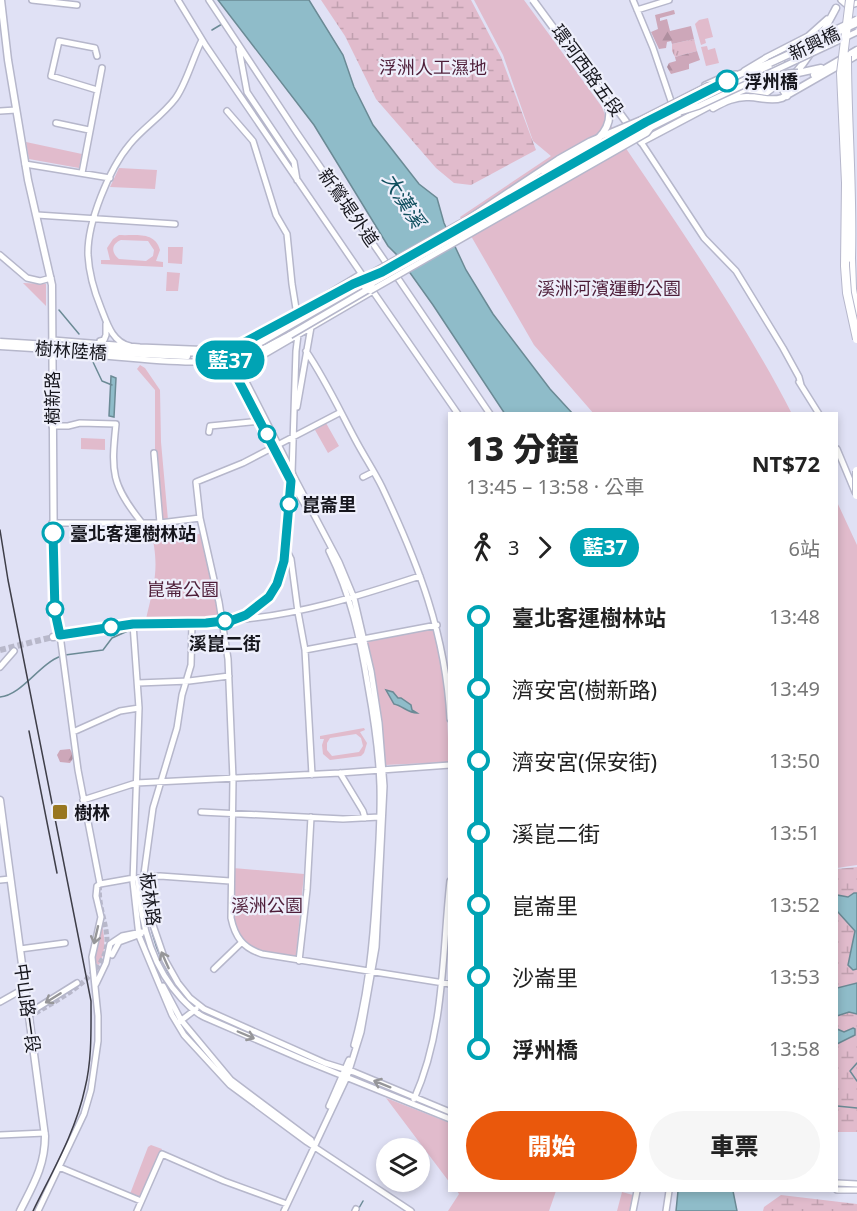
<!DOCTYPE html>
<html lang="zh-TW">
<head>
<meta charset="utf-8">
<style>
	:root { --surface:#fff; --page:#f6f6f6; --text:#222; --muted:#767676; --accent:#ea580c }
	body { margin:0; font-family:"Noto Sans","Noto Sans TC",sans-serif; background:var(--page); color:var(--text); height:100vh; display:flex; flex-direction:column; font-size:22px; white-space:nowrap }
	* { box-sizing:border-box; margin:0 }
	p { font-size:20px; color:var(--muted) }
	.icon { flex:none; width:33px; height:33px; fill:none; stroke:currentColor; stroke-width:2; stroke-linecap:round; stroke-linejoin:round }
	.map { position:relative; flex:1; overflow:hidden }
	.panel { position:absolute; left:448px; top:412px; width:390px; height:780px; display:flex; flex-direction:column; background:var(--surface); border-radius:0px; box-shadow:0 3px 9px #0003 }
	.panel>* { flex:none }
	.badge { padding:0 12px; border-radius:20px; font-size:21px; line-height:39px }
	.controls { position:absolute; left:376px; top:1138px; display:grid; gap:12px }
	.controls a { display:grid; place-items:center; width:54px; height:54px; border-radius:50%; background:var(--surface); box-shadow:0 3px 9px #0003; font-size:30px }
	.map>.badge { position:absolute; translate:-50% -50%; box-shadow:0 0 0 3px #fff }
	.legs { display:flex; align-items:center; gap:9px; height:66px; padding:0 18px; font-size:20px }
	.legs p { margin-inline-start:auto }
	.headline { display:flex; align-items:center; justify-content:space-between; height:102px; padding:0 18px }
	h1 { font-size:33px; font-weight:800; line-height:45px }
	.primary-button { display:flex; gap:12px; margin-top:auto; padding:12px 18px }
	.primary-button a { flex:1; height:69px; border-radius:36px; background:var(--accent); color:#fff; font-size:24px; font-weight:800; line-height:69px; text-align:center }
	.primary-button a+a { background:var(--page); color:var(--text) }
	ul { padding:0 18px; list-style:none }
	li { display:flex; align-items:center; gap:21px; height:72px; font-size:22px }
	li i { display:grid; place-items:center; width:9px; height:100%; margin:0 8px; background:currentColor }
	li i::after { content:''; width:15px; height:15px; margin:-8px; border:4px solid; border-radius:50%; background:var(--surface) }
	li p { margin-inline-start:auto }
	li:first-child i { background:linear-gradient(#0000 50%,currentColor 0) }
	li:last-child i { background:linear-gradient(currentColor 50%,#0000 0) }
	.map>svg:first-child { display:block }
	.grass { fill:url(#grass-tufts) }
	.forest { fill:url(#forest-firs) }
	.wetland { fill:url(#wetland-marsh) }
	.green { fill:#e1bbcc; fill-rule:evenodd }
	.water { fill:#8fbcc9; stroke:#6b8a95; stroke-width:1.5 }
	.lines { fill:none; stroke-linecap:round; stroke-linejoin:round }
	.stream { stroke:#6b8a95; stroke-width:1.5 }
	.minor-tunnel { stroke:#b8b8ca; stroke-width:5; stroke-dasharray:5 2.5; stroke-linecap:butt }
	.major-tunnel { stroke:#b8b8ca; stroke-width:6; stroke-dasharray:6 3; stroke-linecap:butt }
	.minor-casing { stroke:#b6b7cb; stroke-width:8 }
	.major-casing { stroke:#b6b7cb; stroke-width:9 }
	.highway-casing { stroke:#b6b7cb; stroke-width:10 }
	.minor { stroke:#fff; stroke-width:5 }
	.major { stroke:#fff; stroke-width:6 }
	.highway { stroke:#fff; stroke-width:8 }
	.rail { stroke:#3e3e48; stroke-width:1.5 }
	.minor-bridge-casing { stroke:#b6b7cb; stroke-width:8; stroke-linecap:butt }
	.major-bridge-casing { stroke:#b6b7cb; stroke-width:9; stroke-linecap:butt }
	.highway-bridge-casing { stroke:#b6b7cb; stroke-width:10; stroke-linecap:butt }
	.minor-bridge { stroke:#fff; stroke-width:5 }
	.major-bridge { stroke:#fff; stroke-width:6 }
	.highway-bridge { stroke:#fff; stroke-width:8 }
	.oneway { stroke:#969699 }
	.line-1-casing { stroke:#fff; stroke-width:14 }
	.line-1 { stroke:#00a3b4; stroke-width:9 }
	.stop-1-dot { fill:#fff; stroke:#00a3b4; stroke-width:3 }
	.poi-dot { fill:#997721; stroke:#eeeffb; stroke-width:2 }
	.labels { text-anchor:middle; dominant-baseline:central; stroke-width:4.5; stroke-linejoin:round; paint-order:stroke }
	.street-label { font-size:18px; fill:#16161d; stroke:#eeeffb }
	.park-label { font-size:18px; fill:#4e1e39; stroke:#eeeffb }
	.stop-label { font-size:18px; font-weight:bold; fill:#16161d; stroke:#eeeffb; text-anchor:start }
	.poi-label { font-size:18px; font-weight:bold; fill:#16161d; stroke:#eeeffb; text-anchor:start }
	.water-label { font-size:20px; font-style:italic; fill:#104f5e; stroke:#eeeffb }
</style>
</head>
<body>
<div class="map">
<svg width="857" height="1211" viewBox="0 0 857 1211">
	<defs>
		<pattern id="grass-tufts" width="24" height="20" patternUnits="userSpaceOnUse" patternTransform="scale(1.5)"><rect width="24" height="20" fill="#e1bbcc"/><path d="M3 7l-1-3M5 7V3M7 7l1-3M15 17l-1-3M17 17v-4M19 17l1-3" fill="none" stroke="#c0a0af"/></pattern>
		<pattern id="forest-firs" width="22" height="20" patternUnits="userSpaceOnUse" patternTransform="scale(1.5)"><rect width="22" height="20" fill="#cda7b9"/><path d="M5 1l3.5 6h-7zM16 11l3.5 6h-7z" fill="#af8f9f"/></pattern>
		<pattern id="wetland-marsh" width="20" height="14" patternUnits="userSpaceOnUse" patternTransform="scale(1.5)"><rect width="20" height="14" fill="#e1bbcc"/><path d="M1 5h8M5 5V1M11 12h8M15 12V8" fill="none" stroke="#c0a0af"/></pattern>
	</defs>
	<rect width="100%" height="100%" fill="#e0e1f5"/>
	<path class="grass" d="M694,39L697,51L675,57L672,51V44Z
		M765,78L770,79L773,83L768,89L743,88Z"/>
	<path class="forest" d="M674,10L675,14L660,18V21L667,19L670,31L691,26L694,39L672,44L671,41L667,42L666,48L659,49L651,32L658,29L655,15Z
		M697,51L700,60L689,64V69L671,74L667,67L669,63L676,61L675,57Z
		M70,749L74,757L70,763L60,762L57,755L60,750Z"/>
	<path class="wetland" d="M321,0H471L501,57L536,150L471,185L454,183L436,168L376,99L345,36Z
		M857,867V1132H837V869Z
		M781,1195L857,1204V1211H763L764,1207Z"/>
	<path class="green" d="M474,0H524L602,107L607,120C671,216 739,311 792,414H594L534,345L460,217L551,156L533,141L503,55Z
		M708,18L713,37L705,39L706,43L701,45L695,24L699,20Z
		M707,46L708,50L715,48L719,63L706,66L701,47Z
		M26,142L82,154L79,168L29,159Z
		M119,168L157,170L155,189L110,187Z
		M119,235C135,236 155,231 160,250L156,261L163,262V267L101,264V260H110L107,248L113,239ZM121,240L148,241L154,250L153,256L146,261L119,259C111,253 111,244 121,240Z
		M168,247H183L182,264L168,263Z
		M167,272L180,273L178,291H166Z
		M23,283L46,284V306Z
		M140,365L145,368L160,390L161,442L168,520H161L155,464V390L137,369Z
		M326,423L339,446L328,453L315,430Z
		M81,438L105,439V450L81,449Z
		M837,502L857,545V865L837,868Z
		M170,526L173,537L200,534L219,617L146,619C155,581 160,566 150,527Z
		M435,627L446,690L449,762L385,765L379,701L367,640Z
		M364,728L365,730L360,732L367,743L364,753L361,756L330,760L323,754L322,745L324,739H320V736ZM356,734L361,738L363,746L359,752L332,756L327,750V743L330,738Z
		M233,868L304,874L296,956C285,955 273,955 263,953C226,945 233,896 233,868Z
		M102,925C105,939 106,952 99,965L94,962L96,945Z
		M386,1098L450,1123V1183Z
		M151,1145L162,1149L139,1198L130,1194L148,1147Z
		M457,1191H556L549,1211H448L459,1194Z
		M622,1192L633,1195L630,1211H617Z"/>
	<path class="water" d="M218,0H309L343,55L354,87L373,125L419,184L437,198L444,223L466,270L493,314L550,389L573,414H505L433,305L398,256L388,246L314,125Z
		M111,376L116,378L114,417L109,416Z
		M386,690L393,692L398,698H401L411,705L412,710L417,713C408,713 403,706 394,704Z
		M854,893H857V969L853,970L848,965L855,931L837,911V895L848,897Z
		M857,983V1014L849,1012L837,1016V988Z
		M853,1028L855,1029V1035L837,1044V1029L844,1032Z
		M678,1191H733L737,1211H676Z"/>
	<g class="lines">
		<path class="stream" d="M212,30L222,24
			M59,310L79,334
			M93,362L102,381L112,385
			M135,629L190,627
			M65,655L103,650L112,638L130,630
			M0,697C22,695 39,664 61,656
			M144,891C149,928 159,969 186,997
			M221,1020L267,1040
			M857,1063L850,1071L857,1081
			M837,1106L857,1108
			M359,1208L363,1201"/>
		<path class="minor-tunnel" d="M29,1017C57,1000 108,976 107,939C106,920 97,903 100,884"/>
		<path class="major-tunnel" d="M0,650L53,637"/>
		<g class="minor-casing">
			<path id="minor" d="M32,0L77,5
				M178,0L206,46L365,279
				M209,0L297,133L389,267
				M633,0L653,48L671,101
				M841,0L848,6L857,3
				M637,10L669,0
				M239,49L247,92L294,162L297,180
				M97,56L95,48L59,41L51,76L97,90
				M744,71L767,57L808,36L827,19
				M705,85L725,76L736,74
				M0,111L16,110
				M227,111L253,141L276,215L287,234L292,284L299,327L296,351L292,473L339,562L354,598L371,671L379,723L384,786L376,947L361,1032L347,1077L284,1211
				M56,123L89,130
				M641,142L704,238L736,271L783,348L799,377L801,385
				M25,164L110,178
				M82,173L102,68
				M37,215L175,224
				M0,255L27,278L40,281L51,278
				M395,274L490,414
				M370,287L458,414
				M302,310L361,274
				M53,340L140,347L215,350L235,346
				M100,341L104,340L106,335V324
				M130,346C112,342 107,323 101,308C94,291 89,273 88,255C87,223 109,169 130,144C143,128 162,116 175,99C186,85 193,57 202,40
				M306,351C325,379 339,409 355,439C364,456 374,471 382,487C418,563 446,635 450,719
				M80,354C137,358 209,370 265,354L373,291
				M799,382L819,414
				M297,407L311,327
				M341,412L243,463L196,482L200,518L219,602L228,659L233,779L231,918C235,937 243,948 262,954L450,984
				M52,426H68L80,423L116,424C111,472 111,484 142,523
				M209,432L210,426L260,421
				M837,449L855,492
				M154,453L160,523
				M363,477L373,472
				M291,481L305,505
				M52,523H160L200,518
				M286,549L291,559L298,612L305,650L312,775
				M329,551C351,596 360,637 368,686C374,719 379,753 380,786C381,821 378,857 376,891C373,943 368,995 354,1045
				M235,620C299,615 359,596 420,576
				M192,623L191,665L182,695L177,728L153,808L144,874L153,925L165,960L178,983L190,998L204,1009L325,1063L354,1072L450,1112
				M133,624L139,708L133,882L139,936L172,1015L184,1035L230,1085L307,1142L411,1211
				M305,650L437,625
				M0,667L14,651
				M138,683L189,681L229,676
				M73,732L120,711L139,708
				M340,773L363,811L365,818
				M83,800L136,783L340,773L450,765
				M201,812L343,819L379,817
				M143,877L160,876L230,881
				M138,878C140,922 151,966 182,999C189,1006 195,1013 204,1017L306,1061L450,1119
				M0,880L10,879
				M100,884L134,878
				M20,949L65,943
				M112,955L119,942L141,934
				M299,961L307,890L311,817
				M214,969L241,943
				M96,984L106,963L110,944L122,936L142,932
				M163,986L181,1020L231,1080L311,1140L312,1143
				M0,1002L25,988
				M29,1013L77,983
				M179,1022L196,1009
				M414,1099C445,1030 442,954 450,881
				M329,1106L349,1060
				M0,1135L45,1133
				M59,1167L141,1201
				M837,1183L857,1184
				M837,1190H857
				M38,1211L84,1114L91,1090L98,1041V1016L92,957L101,917L96,896L97,886L100,884L78,770L60,635
				M137,1211L162,1154L224,1181L287,1204
				M355,1211L356,1209
				M633,1211L637,1191
				M666,1211L669,1191"/>
		</g>
		<g class="major-casing">
			<path id="major" d="M1,0L8,60L28,180L52,285L54,587L55,612L60,635
				M558,29L641,142L730,95L746,89L767,92L775,86L774,79L768,76L747,80
				M798,73L821,68
				M814,75L857,50
				M769,76L793,73
				M719,84L740,74L770,63
				M787,96L783,90V84C805,69 823,32 836,8
				M713,108C724,102 736,96 749,97C760,97 770,102 782,98L857,55
				M651,127L781,62
				M98,348L203,353
				M98,352L187,356
				M244,390C237,377 223,360 235,346L250,341
				M249,399L287,473
				M53,637L133,624L206,623L233,620L246,615L269,597L277,584L284,561L292,473L239,369C243,356 277,343 290,335
				M0,800L45,1136C45,1166 33,1185 20,1211"/>
		</g>
		<g class="highway-casing">
			<path id="highway" d="M851,258L852,289L857,318"/>
		</g>
		<use href="#minor" class="minor"/>
		<use href="#major" class="major"/>
		<use href="#highway" class="highway"/>
		<path class="rail" d="M0,530L8,580L91,1001C91,1030 92,1060 85,1088C76,1131 52,1172 33,1211
			M29,731L57,873"/>
		<g class="minor-bridge-casing">
			<path id="minor-bridge" d="M796,48L857,19
				M680,112L699,106L857,32
				M356,282L466,220L558,159L590,141L640,120L707,86L715,85
				M370,291L647,133L650,129"/>
		</g>
		<g class="major-bridge-casing">
			<path id="major-bridge" d="M533,0L605,98C625,138 571,156 544,171
				M770,63L857,23
				M793,73H798
				M365,287L651,127
				M290,335L372,287
				M250,341L361,281
				M0,342L98,348
				M0,346L98,352
				M203,353C225,353 242,351 263,341L646,121L719,84"/>
		</g>
		<g class="highway-bridge-casing">
			<path id="highway-bridge" d="M850,0L841,73L846,183L845,266L847,293L857,339
				M847,56C847,123 853,190 851,258
				M857,471V495"/>
		</g>
		<use href="#minor-bridge" class="minor-bridge"/>
		<use href="#major-bridge" class="major-bridge"/>
		<use href="#highway-bridge" class="highway-bridge"/>
	</g>
	<defs><path id="oneway-shaft" d="M-6 0H5M1.5-3L5.5 0L1.5 3" fill="none" stroke-width="1.6" stroke-linecap="round" stroke-linejoin="round" transform="scale(1.5)"/></defs>
	<g class="oneway">
		<use href="#oneway-shaft" transform="translate(96 935) rotate(103)"/>
		<use href="#oneway-shaft" transform="translate(165 960) rotate(-114)"/>
		<use href="#oneway-shaft" transform="translate(53 998) rotate(148)"/>
		<use href="#oneway-shaft" transform="translate(246 1035) rotate(23)"/>
		<use href="#oneway-shaft" transform="translate(382 1084) rotate(-158)"/>
	</g>
	<g class="lines">
		<g class="line-1-casing">
			<path id="line-1" d="M53,533L55,612L60,635L133,624L206,623L233,620L246,615L269,597L277,584L284,561L291,481L232,368L230,361L232,349L353,284L382,272L646,122L727,81"/>
		</g>
		<use href="#line-1" class="line-1"/>
	</g>
	<g class="stop-1-dot">
		<circle cx="727" cy="81" r="10"/>
		<circle cx="267" cy="434" r="8"/>
		<circle cx="289" cy="504" r="8"/>
		<circle cx="53" cy="533" r="10"/>
		<circle cx="55" cy="609" r="8"/>
		<circle cx="225" cy="621" r="8"/>
		<circle cx="111" cy="627" r="8"/>
	</g>
	<rect class="poi-dot" x="52" y="804" width="16" height="16" rx="3"/>
	<g class="labels">
		<g class="street-label">
			<text transform="translate(814 43) rotate(-25)">新興橋</text>
			<text transform="translate(588 70) rotate(54)">環河西路五段</text>
			<text transform="translate(349 207) rotate(55)">新鶯堤外道</text>
			<text transform="translate(71 350) rotate(4)">樹林陸橋</text>
			<text transform="translate(52 398) rotate(-90)">樹新路</text>
			<text transform="translate(151 899) rotate(82)">板林路</text>
			<text transform="translate(28 1008) rotate(82)">中山路一段</text>
		</g>
		<g class="park-label">
			<text x="433" y="67">浮洲人工濕地</text>
			<text x="609" y="288">溪洲河濱運動公園</text>
			<text x="183" y="589">崑崙公園</text>
			<text x="267" y="905">溪洲公園</text>
		</g>
		<g class="stop-label">
			<text x="744" y="81">浮州橋</text>
			<text x="302" y="504">崑崙里</text>
			<text x="70" y="533">臺北客運樹林站</text>
			<text x="225" y="643" text-anchor="middle">溪崑二街</text>
		</g>
		<g class="poi-label">
			<text x="74" y="812">樹林</text>
		</g>
		<g class="water-label">
			<text transform="translate(404 200) rotate(58)">大漢溪</text>
		</g>
	</g>
</svg>
<div class="controls">
<a><svg class="icon" aria-label="layers" viewBox="0 0 24 24"><path d="M12 4l9 5-9 5-9-5zM3 14l9 5 9-5"/></svg></a>
</div>
<b class="badge" style="left:230px;top:360px;background:#00a3b4;color:#fff">藍37</b>
<section class="panel">
<div class="headline"><div><h1>13 分鐘</h1><p>13:45 – 13:58 · 公車</p></div><b>NT$72</b></div>
<div class="legs"><svg class="icon" aria-label="walk" viewBox="0 0 24 24"><circle cx="13" cy="4" r="2"/><path d="M13 8l-2 6 4 7M11 14l-3 7M7 12l3-4h3l4 4"/></svg>3<svg class="icon" aria-label="forward" viewBox="0 0 24 24"><path d="M9 5l7 7-7 7"/></svg><b class="badge" style="background:#00a3b4;color:#fff">藍37</b><p>6站</p></div>
<ul>
<li><i style="color:#00a3b4"></i><b>臺北客運樹林站</b><p>13:48</p></li>
<li><i style="color:#00a3b4"></i><span>濟安宮(樹新路)</span><p>13:49</p></li>
<li><i style="color:#00a3b4"></i><span>濟安宮(保安街)</span><p>13:50</p></li>
<li><i style="color:#00a3b4"></i><span>溪崑二街</span><p>13:51</p></li>
<li><i style="color:#00a3b4"></i><span>崑崙里</span><p>13:52</p></li>
<li><i style="color:#00a3b4"></i><span>沙崙里</span><p>13:53</p></li>
<li><i style="color:#00a3b4"></i><b>浮州橋</b><p>13:58</p></li>
</ul>
<div class="primary-button"><a>開始</a><a>車票</a></div>
</section>
</div>
</body>
</html>
